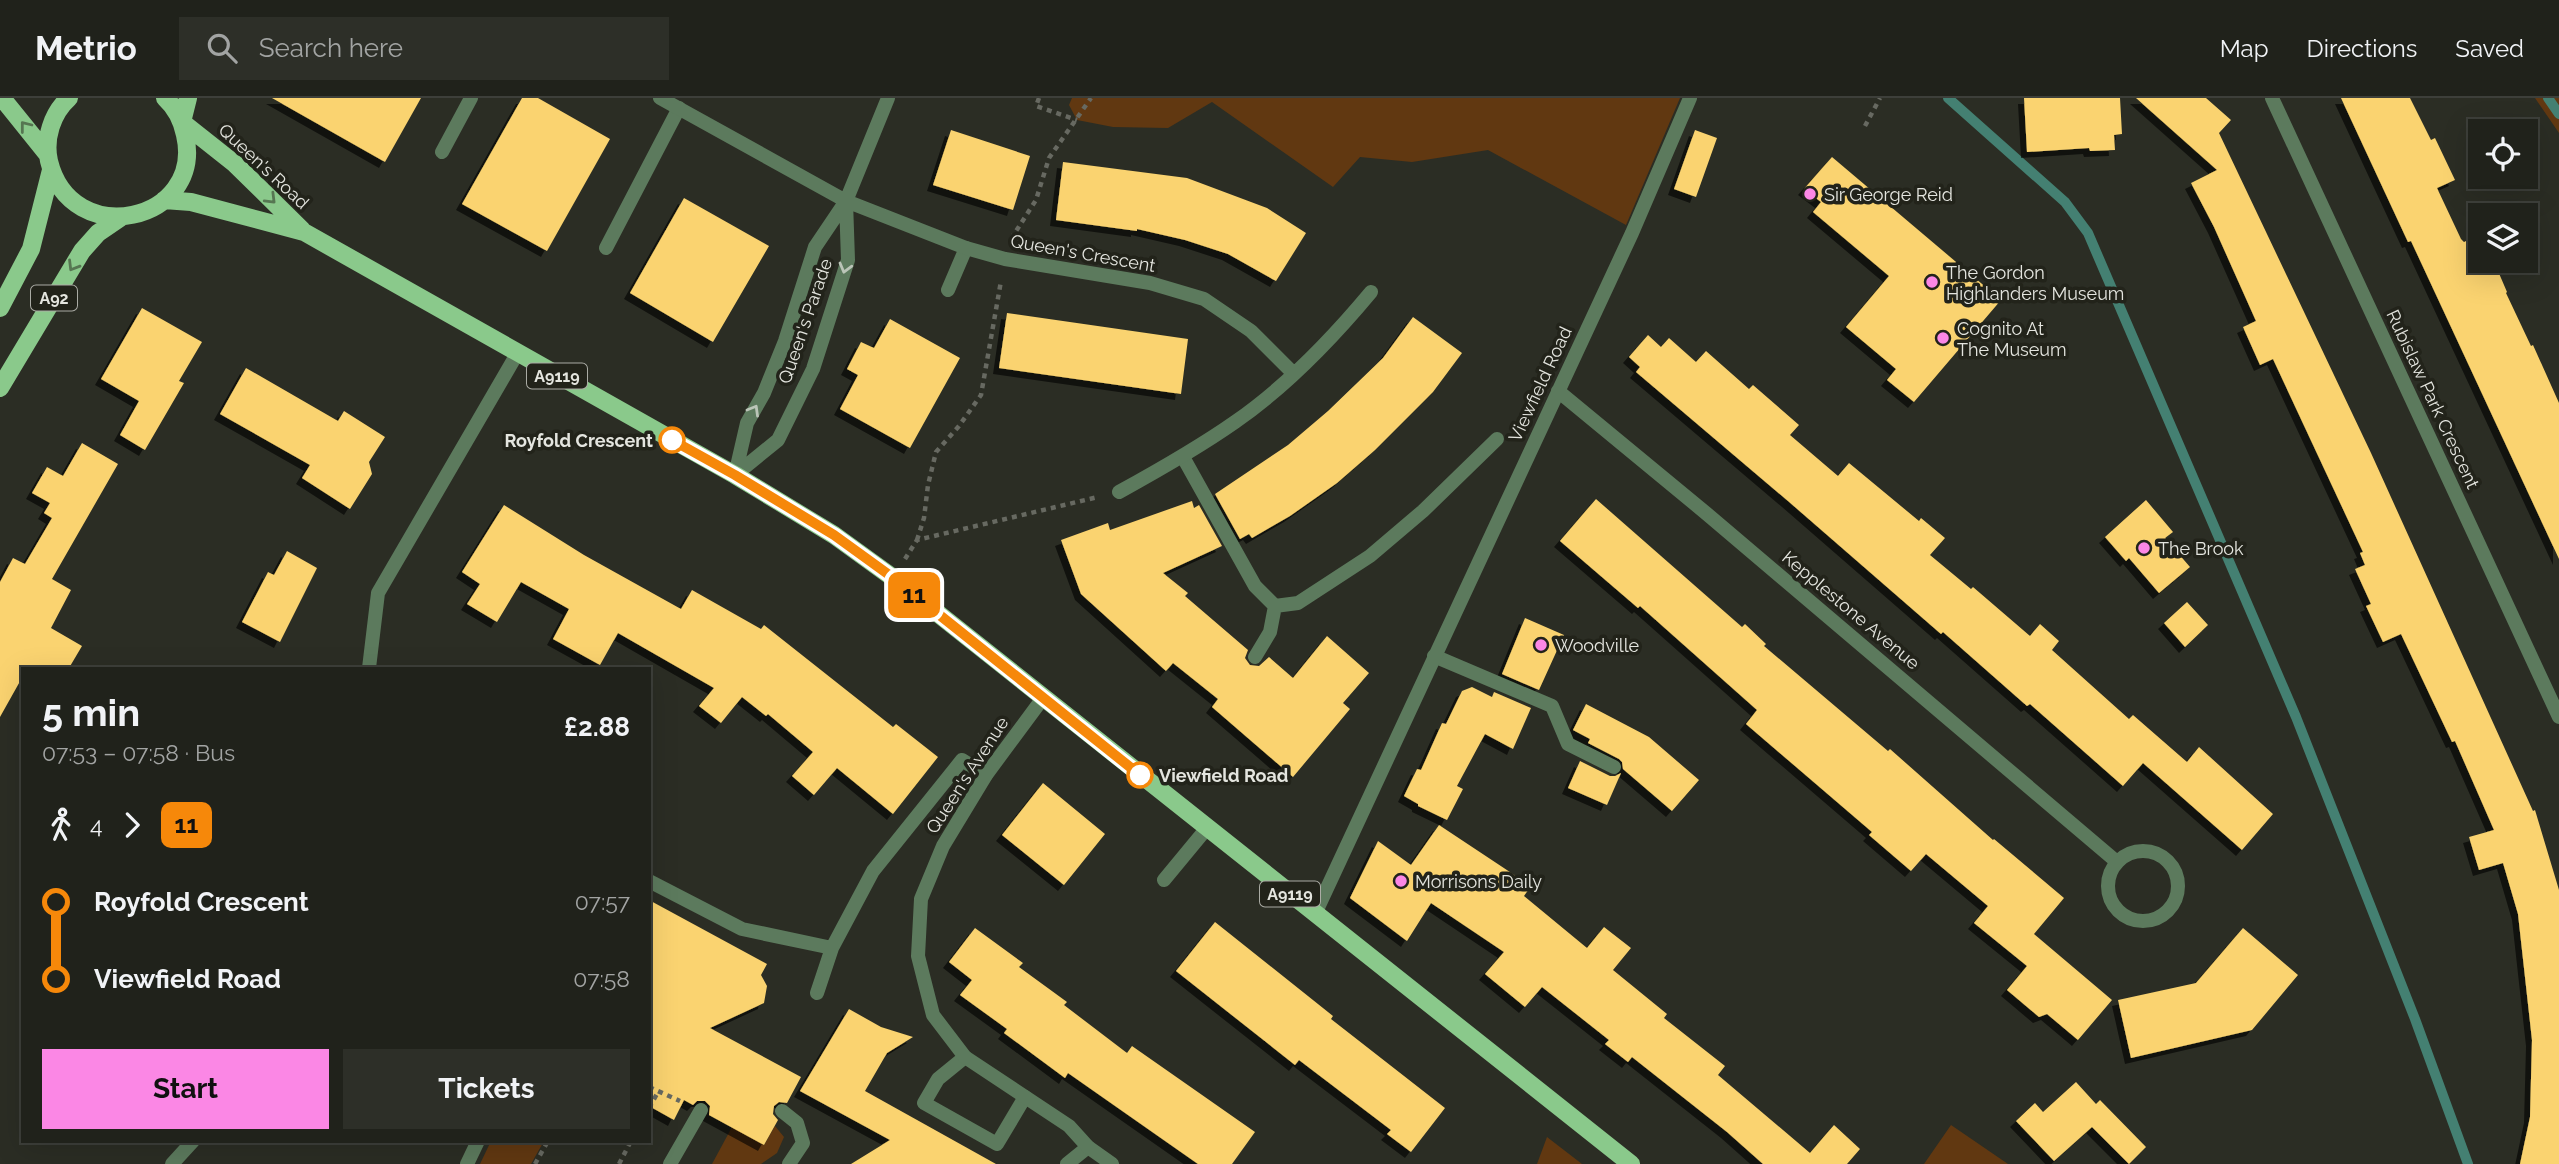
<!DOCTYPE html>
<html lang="en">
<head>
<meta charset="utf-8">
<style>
	:root { --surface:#20221b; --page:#2d2f28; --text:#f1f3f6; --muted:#a2a4a3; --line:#3d3f3a; --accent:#fb87e5 }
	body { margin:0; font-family:Raleway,sans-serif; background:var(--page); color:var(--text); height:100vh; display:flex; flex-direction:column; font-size:26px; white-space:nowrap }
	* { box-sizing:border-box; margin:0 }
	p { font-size:23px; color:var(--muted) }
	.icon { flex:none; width:38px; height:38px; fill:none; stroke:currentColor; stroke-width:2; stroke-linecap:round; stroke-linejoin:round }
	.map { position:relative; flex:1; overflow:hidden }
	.details { position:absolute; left:21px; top:569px; width:630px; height:476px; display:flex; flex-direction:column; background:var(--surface); border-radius:0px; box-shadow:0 7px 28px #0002,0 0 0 2px var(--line) }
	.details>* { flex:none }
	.badge { padding:0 14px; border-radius:10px; font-size:24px; line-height:46px }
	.controls { position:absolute; left:2468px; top:21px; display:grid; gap:14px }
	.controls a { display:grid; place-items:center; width:70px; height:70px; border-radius:0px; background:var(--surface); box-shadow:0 7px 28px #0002,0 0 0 2px var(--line); font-size:35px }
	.map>.badge { position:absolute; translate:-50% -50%; box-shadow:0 0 0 4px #fff }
	.legs { display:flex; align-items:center; gap:10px; height:77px; padding:0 21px; font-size:23px }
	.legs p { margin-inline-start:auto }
	.headline { display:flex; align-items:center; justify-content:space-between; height:119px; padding:0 21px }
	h1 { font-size:38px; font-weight:700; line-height:52px }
	.primary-button { display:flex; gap:14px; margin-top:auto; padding:14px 21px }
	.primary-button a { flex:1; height:80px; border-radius:0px; background:var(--accent); color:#111; font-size:28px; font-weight:700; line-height:80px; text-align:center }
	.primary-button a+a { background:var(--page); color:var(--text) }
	ul { padding:0 21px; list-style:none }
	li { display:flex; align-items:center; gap:24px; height:77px; font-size:26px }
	li i { display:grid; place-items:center; width:10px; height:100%; margin:0 9px; background:currentColor }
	li i::after { content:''; width:18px; height:18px; margin:-9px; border:5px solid; border-radius:50%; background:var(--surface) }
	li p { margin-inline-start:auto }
	li:first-child i { background:linear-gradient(#0000 50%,currentColor 0) }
	li:last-child i { background:linear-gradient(currentColor 50%,#0000 0) }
	header { display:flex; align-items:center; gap:42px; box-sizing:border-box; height:98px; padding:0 35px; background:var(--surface); border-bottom:2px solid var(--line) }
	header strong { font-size:33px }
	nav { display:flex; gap:38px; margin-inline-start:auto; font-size:24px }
	.search { width:490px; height:63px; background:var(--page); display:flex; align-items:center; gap:18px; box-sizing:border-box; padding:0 24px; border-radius:0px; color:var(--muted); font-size:26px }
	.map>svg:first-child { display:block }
	.green { fill:#613811 }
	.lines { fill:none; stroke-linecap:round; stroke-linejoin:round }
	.stream { stroke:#448072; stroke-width:10 }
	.building { fill:#fad36f; filter:url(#shadow) }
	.path { stroke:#676961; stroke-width:4.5; stroke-dasharray:5 5; stroke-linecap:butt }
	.lane { stroke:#5c7a5d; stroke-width:14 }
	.street { stroke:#5c7a5d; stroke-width:14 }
	.primary { stroke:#8ac98b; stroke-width:18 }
	.oneway { stroke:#567652 }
	.oneway2 { stroke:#bbc5b8 }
	.line-1-casing { stroke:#fff; stroke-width:16 }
	.line-1 { stroke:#f6880a; stroke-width:10 }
	.poi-dot { fill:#fb87e5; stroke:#22231a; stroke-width:2.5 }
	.stop-1-dot { fill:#fff; stroke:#f6880a; stroke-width:3.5 }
	.labels { text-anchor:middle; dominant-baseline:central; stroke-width:7; stroke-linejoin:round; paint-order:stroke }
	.shield { fill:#22231a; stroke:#aaaba4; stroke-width:2 }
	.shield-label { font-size:16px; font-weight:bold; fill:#e4e5df }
	.street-label { font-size:18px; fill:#e4e5df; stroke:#22231a }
	.poi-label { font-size:18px; fill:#e4e5df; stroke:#22231a; text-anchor:start }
	.stop-label { font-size:18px; font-weight:bold; fill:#e4e5df; stroke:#22231a; text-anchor:end }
</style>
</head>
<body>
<header>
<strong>Metrio</strong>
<div class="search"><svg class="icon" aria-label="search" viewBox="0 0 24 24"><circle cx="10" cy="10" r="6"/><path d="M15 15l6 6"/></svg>Search here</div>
<nav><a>Map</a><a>Directions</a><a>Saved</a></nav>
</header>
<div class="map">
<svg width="2559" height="1066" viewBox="0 0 2559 1066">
	<defs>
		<filter id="shadow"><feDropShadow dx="-6" dy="6" stdDeviation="0" flood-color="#0009"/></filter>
	</defs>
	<rect width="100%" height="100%" fill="#2b2d24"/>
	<path class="green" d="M1072,0H1680L1626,127L1488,52L1412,64L1360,59L1333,89L1212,4L1168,30L1113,29L1077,22L1069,7Z
		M2535,0H2559V35Z
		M1951,1027L2008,1066H1924Z
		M775,1028L784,1039L777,1055L761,1066H712L732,1029L764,1047Z
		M1547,1039L1582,1066H1537Z
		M491,1043H544L531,1066H480Z"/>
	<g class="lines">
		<path class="stream" d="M1948,0L2065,104L2088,135L2296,619L2415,921L2468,1066
			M2548,0L2559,16"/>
	</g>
	<path class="building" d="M272,0H421L385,64Z
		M522,0H538L610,41L547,153L462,106Z
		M2024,0H2120L2122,36L2114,37L2115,52L2090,53L2089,50L2027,54Z
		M2136,0H2206L2231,22L2219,35L2371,355L2533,713L2535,712L2559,792V1066H2520L2530,1019L2532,942L2518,816L2503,765L2479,772L2469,739L2494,732L2455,643L2452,644L2401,536L2383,544L2366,508L2371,506L2355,471L2365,467L2360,455L2363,454L2273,261L2260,267L2243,229L2256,223L2214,129L2191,85L2217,72Z
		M2341,0H2410L2431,42L2435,40L2455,82L2437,90L2461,141L2464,144L2470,141L2484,171L2495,166L2507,194L2506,195L2531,248L2533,247L2559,305V461L2411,143L2408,144Z
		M951,32L1030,58L1013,112L933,87Z
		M1695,32L1717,40L1696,99L1674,91Z
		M1832,59L2001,202L1914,304L1887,282L1896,271L1846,229L1889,178L1813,114L1821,104L1804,91Z
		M1063,64L1187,80L1267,110L1306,135L1276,183L1228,156L1185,142L1137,131V133L1056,122Z
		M684,100L769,148L713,244L630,195Z
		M142,210L202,244L179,283L184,285L145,352L120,337L139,303L101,281Z
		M1007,215L1188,241L1181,296L999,270Z
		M1413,219L1462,255L1433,294L1375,352L1337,385L1290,418L1252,440L1249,436L1240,441L1215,396L1288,347L1328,313L1383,260Z
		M890,221L960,260L910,350L840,311L858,277L847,271L861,244L874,250Z
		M1648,237L1661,249L1669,240L1696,264L1706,253L1749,291L1753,287L1799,327L1790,337L1838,378L1849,365L1919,423L1921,420L1945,440L1930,457L1971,491L1973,489L2030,538L2040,526L2059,543L2052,552L2129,621L2133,617L2187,664L2199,649L2273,716L2242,752L2143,665L2123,688L2030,606L2027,608L1943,534L1941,536L1788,403L1636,274L1640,269L1629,259Z
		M246,270L338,323L344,313L385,339L369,364L372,376L350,411L302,380L310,367L220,316Z
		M82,345L118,366L52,481L71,492L51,530L82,548L69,570H23V578L0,619V484L13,460L25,466L52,420L44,415L50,405L32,395L47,369L63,378Z
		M1596,401L1742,529L1745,526L1766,546L1764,548L1888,653L1890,651L1993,742L1994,741L2064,800L2034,836L2112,902L2078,942L2047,916L2039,919L2007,892L2027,868L1974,825L1988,808L1926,756L1911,773L1869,737L1872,734L1746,626L1757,612L1640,508L1638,510L1560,443Z
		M2146,402L2173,434L2165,440L2190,469L2159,495L2129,460L2126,463L2105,439Z
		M1192,403L1194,410L1199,407L1222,448L1163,475L1188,495L1185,498L1248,552L1245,560L1250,567L1259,568L1269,559L1293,580L1327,538L1369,575L1343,605L1350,611L1293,679L1212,609L1218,601L1173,565L1166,573L1081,496L1061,442L1108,425L1110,432Z
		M504,407L584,457L681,511L692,492L761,531L764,527L893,629L896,626L938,659L893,716L837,670L814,697L792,678L813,654L768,616L766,618L742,599L721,625L699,608L714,590L618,535L600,567L553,541L569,511L521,484L497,524L467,506L480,486L462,474Z
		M287,453L317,470L280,544L242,524L268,474L274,477Z
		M2187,504L2208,527L2185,549L2164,525Z
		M1525,520L1564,537L1539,592L1502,576Z
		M1472,589L1492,599L1494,594L1531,610L1513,651L1485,636L1457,688L1463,691L1447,722L1418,708V706L1404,698L1417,671L1421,672L1442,625L1446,626L1462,593Z
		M1586,606L1649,639L1699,682L1672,713L1623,671L1622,664L1619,661L1588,645L1590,641L1573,632Z
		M1580,663L1610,678H1615L1621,675L1607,707L1568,690Z
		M1043,685L1105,736L1064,787L1002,737Z
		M1439,727L1531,788L1524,798L1587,850L1604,829L1631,850L1613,872L1667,916L1664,920L1725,968L1718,977L1810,1055L1834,1027L1860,1051L1847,1066H1763L1727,1034L1632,959L1628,964L1605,946L1609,942L1542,889L1525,909L1485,876L1504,854L1431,805L1407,843L1350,800L1378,743L1411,767Z
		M649,802L767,866L761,877L767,888L764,905L710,930L801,979L787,1005L779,1004L774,1008L773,1016L778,1022L764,1047L709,1017L710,1008L705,1003H697L693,1007L684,1002L674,1022L649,1008Z
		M1215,824L1333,918L1331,921L1445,1010L1411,1054L1387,1036L1391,1032L1299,962L1295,967L1176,873Z
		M975,830L1023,865L1019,869L1067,904L1064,907L1127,955L1132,948L1255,1034L1232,1066H1198L1068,975L1065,980L1004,935L1007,931L960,897L972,882L949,864Z
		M2243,830L2298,877L2252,932L2131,960L2118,902L2196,885Z
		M849,911L881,929L913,939L887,955L865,993L996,1066H851L890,1042L800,993Z
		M2076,984L2096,1006L2100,1002L2146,1049L2129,1066L2092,1029L2054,1063L2016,1023L2035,1005L2043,1014Z"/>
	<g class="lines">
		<path class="path" d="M1039,0L1036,8L1077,22
			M1865,28L1880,0
			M1011,141L1036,102L1049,60L1091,0
			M917,442L924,420L928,387L936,354L959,328L981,297L1001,183
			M905,461L917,442L1098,399
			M649,989L680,1003
			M649,1010L658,994
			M535,1066L548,1043
			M619,1066L631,1043"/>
		<path class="lane" d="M442,54L471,0
			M606,150L679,10
			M948,192L966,150
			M1183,359L1255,488L1275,508L1298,505L1370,458L1423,413L1497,341
			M1434,558L1552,608L1568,646L1614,669
			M1255,559L1270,534L1275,508
			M1164,782L1207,730
			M649,783L742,831L832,850L873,773L962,662L986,677
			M817,895L832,850
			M965,959L938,981L924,1005L997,1046L1025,999
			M782,1013L797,1025L803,1045L789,1066
			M467,1066L478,1043
			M670,1066L701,1012
			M1067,1066L1088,1049"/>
		<path class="street" d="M660,0L846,103L966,150L1005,161L1150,185L1204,201L1251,233L1294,276
			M2272,0L2559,619
			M1558,293L1707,416L2117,764
			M735,377L747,325L764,295L785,243L815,149L846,103L888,0
			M735,377L778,342L813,271L848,162L846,103
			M1119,394C1159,372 1198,350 1235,324C1287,288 1331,242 1371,194
			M369,570L378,495L517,256
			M1043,600L986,677L943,748L921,801L918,858L933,917L965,959L1069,1028L1088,1049L1112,1066
			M2108 788a35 35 0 1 1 70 0a35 35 0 1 1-70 0Z
			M1315,816L1632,135L1690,0
			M172,1066L193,1043"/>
		<path class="primary" d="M2,0L48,57
			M69,0C52,15 44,41 49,63C71,154 205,124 185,37C182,22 176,10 165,0
			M182,24L235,66L302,132
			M182,24L188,0
			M164,102L191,104L304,134L735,377L834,437L892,479L1631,1066
			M0,210L31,151L51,72
			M0,290L82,153L98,135L120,120"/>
	</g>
	<defs><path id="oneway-chevron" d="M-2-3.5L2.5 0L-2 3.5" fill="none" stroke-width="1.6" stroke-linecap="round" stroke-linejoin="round" transform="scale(1.75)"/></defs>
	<g class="oneway">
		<use href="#oneway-chevron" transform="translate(25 28) rotate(-128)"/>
		<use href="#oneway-chevron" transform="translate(271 101) rotate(45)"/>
		<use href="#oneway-chevron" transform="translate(73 168) rotate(121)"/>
	</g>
	<g class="oneway2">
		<use href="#oneway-chevron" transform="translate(845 170) rotate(105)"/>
		<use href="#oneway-chevron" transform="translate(754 312) rotate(-60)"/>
	</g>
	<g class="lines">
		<g class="line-1-casing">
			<path id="line-1" d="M672,342L735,377L834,437L892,479L1140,677"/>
		</g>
		<use href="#line-1" class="line-1"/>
	</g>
	<g class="poi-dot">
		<circle cx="1810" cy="96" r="7"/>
		<circle cx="1932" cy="184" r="7"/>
		<circle cx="1943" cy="240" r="7"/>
		<circle cx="2144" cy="450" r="7"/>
		<circle cx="1541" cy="547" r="7"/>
		<circle cx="1401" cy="783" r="7"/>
	</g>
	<g class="stop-1-dot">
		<circle cx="672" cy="342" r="12"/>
		<circle cx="1140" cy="677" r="12"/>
	</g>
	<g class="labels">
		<g class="shield">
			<rect x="31" y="187.5" width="46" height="25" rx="5"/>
			<rect x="527" y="265.5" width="60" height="25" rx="5"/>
			<rect x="1260" y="783.5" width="60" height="25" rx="5"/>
		</g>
		<g class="shield-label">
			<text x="54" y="200">A92</text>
			<text x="557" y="278">A9119</text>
			<text x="1290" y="796">A9119</text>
		</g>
		<g class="street-label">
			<text transform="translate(264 68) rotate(43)">Queen's Road</text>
			<text transform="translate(1083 155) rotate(10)">Queen's Crescent</text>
			<text transform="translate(805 223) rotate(-71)">Queen's Parade</text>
			<text transform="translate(1540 286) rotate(-65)">Viewfield Road</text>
			<text transform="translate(2433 301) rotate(65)">Rubislaw Park Crescent</text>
			<text transform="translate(1851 512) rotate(40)">Kepplestone Avenue</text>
			<text transform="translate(967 677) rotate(-57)">Queen's Avenue</text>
		</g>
		<g class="poi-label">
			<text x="1824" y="96">Sir George Reid</text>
			<text x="1946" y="174">The Gordon<tspan x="1946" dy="21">Highlanders Museum</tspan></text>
			<text x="1957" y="230">Cognito At<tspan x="1957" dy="21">The Museum</tspan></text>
			<text x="2158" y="450">The Brook</text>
			<text x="1555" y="547">Woodville</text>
			<text x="1415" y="783">Morrisons Daily</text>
		</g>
		<g class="stop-label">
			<text x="653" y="342">Royfold Crescent</text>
			<text x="1159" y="677" text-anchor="start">Viewfield Road</text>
		</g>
	</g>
</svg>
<div class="controls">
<a><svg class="icon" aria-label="locate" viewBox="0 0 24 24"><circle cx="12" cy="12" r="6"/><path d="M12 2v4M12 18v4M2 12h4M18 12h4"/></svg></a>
<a><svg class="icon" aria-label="layers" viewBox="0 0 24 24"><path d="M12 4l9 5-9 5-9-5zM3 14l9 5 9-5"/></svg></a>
</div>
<b class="badge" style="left:914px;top:497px;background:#f6880a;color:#111">11</b>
<section class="details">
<div class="headline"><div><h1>5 min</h1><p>07:53 – 07:58 · Bus</p></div><b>£2.88</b></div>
<div class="legs"><svg class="icon" aria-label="walk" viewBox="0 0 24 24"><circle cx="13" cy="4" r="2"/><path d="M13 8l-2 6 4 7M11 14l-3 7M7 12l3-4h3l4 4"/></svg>4<svg class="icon" aria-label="forward" viewBox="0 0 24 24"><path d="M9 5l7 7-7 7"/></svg><b class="badge" style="background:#f6880a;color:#111">11</b></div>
<ul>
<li><i style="color:#f6880a"></i><b>Royfold Crescent</b><p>07:57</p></li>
<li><i style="color:#f6880a"></i><b>Viewfield Road</b><p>07:58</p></li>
</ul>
<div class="primary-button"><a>Start</a><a>Tickets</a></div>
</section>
</div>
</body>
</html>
